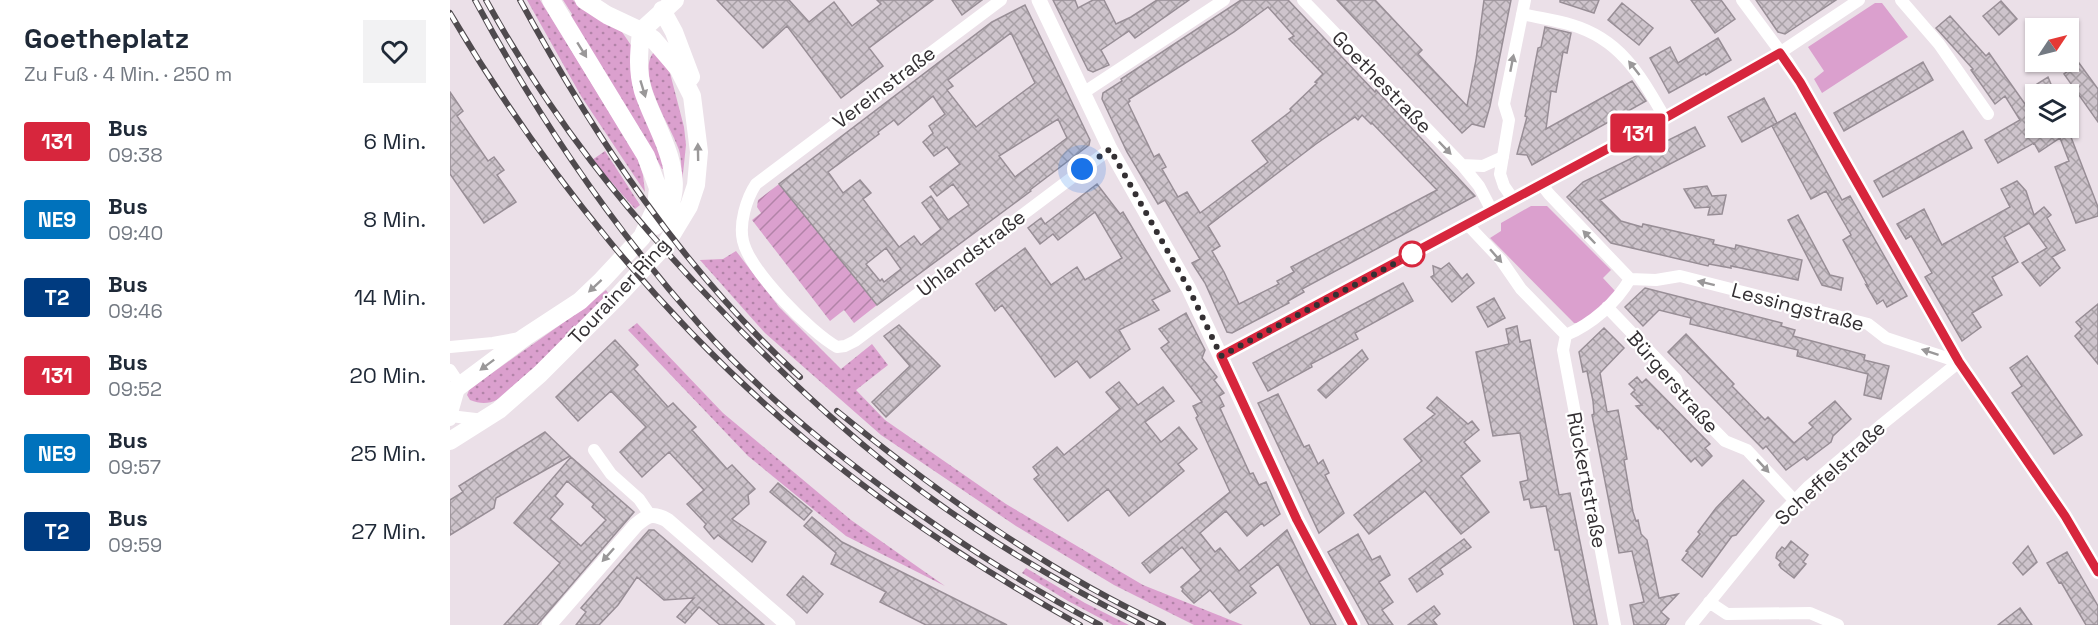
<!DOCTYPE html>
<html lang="de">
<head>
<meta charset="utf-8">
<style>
	:root { --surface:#fff; --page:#f2f2f3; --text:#1f2937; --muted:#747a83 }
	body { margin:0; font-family:"Space Grotesk",sans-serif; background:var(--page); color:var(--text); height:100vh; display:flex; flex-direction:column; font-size:22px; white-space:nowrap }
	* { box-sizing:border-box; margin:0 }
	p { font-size:20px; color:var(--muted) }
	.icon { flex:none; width:33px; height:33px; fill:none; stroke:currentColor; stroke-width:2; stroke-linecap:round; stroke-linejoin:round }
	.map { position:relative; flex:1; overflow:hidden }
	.panel { display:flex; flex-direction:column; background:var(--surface); width:450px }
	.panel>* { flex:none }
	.badge { padding:0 12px; border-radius:4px; font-size:21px; line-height:39px }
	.needle { width:39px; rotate:55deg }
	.fabs { position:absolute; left:1575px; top:18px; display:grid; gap:12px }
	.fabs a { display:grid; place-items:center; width:54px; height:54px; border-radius:0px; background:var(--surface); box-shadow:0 2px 4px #0004; font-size:30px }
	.you { position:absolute; width:30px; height:30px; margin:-15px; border:4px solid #fff; border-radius:50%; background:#1a73e8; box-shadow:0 0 0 9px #1a73e833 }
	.map>.badge { position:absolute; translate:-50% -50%; box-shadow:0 0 0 3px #fff }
	.round { display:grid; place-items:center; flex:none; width:63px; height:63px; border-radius:0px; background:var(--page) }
	.headline { display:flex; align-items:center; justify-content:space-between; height:102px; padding:0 24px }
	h1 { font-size:28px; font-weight:800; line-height:45px }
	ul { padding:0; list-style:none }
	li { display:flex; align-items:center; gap:18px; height:78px; padding:0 24px }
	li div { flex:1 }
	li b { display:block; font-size:22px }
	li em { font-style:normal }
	li .badge { min-width:66px; font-weight:700; text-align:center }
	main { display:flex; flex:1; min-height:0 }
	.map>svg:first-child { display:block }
	.grass { fill:url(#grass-dots) }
	.park { fill:#dba0ce }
	.garden { fill:url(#garden-furrows) }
	.building { fill:url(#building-cross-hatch); stroke:#988e96; stroke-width:1.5; fill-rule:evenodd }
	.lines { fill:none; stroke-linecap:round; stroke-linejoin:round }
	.minor { stroke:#fff; stroke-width:12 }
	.tertiary { stroke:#fff; stroke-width:15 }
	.secondary { stroke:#fff; stroke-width:18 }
	.rail-casing { stroke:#4f4a4e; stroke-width:6 }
	.rail { stroke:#fff; stroke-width:4; stroke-dasharray:11; stroke-linecap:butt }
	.oneway { fill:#9a9899 }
	.line-casing { stroke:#fff; stroke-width:14 }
	.line { stroke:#d7263d; stroke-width:9 }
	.walk { stroke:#343033; stroke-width:6; stroke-dasharray:0 10.8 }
	.stop-dot { fill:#fff; stroke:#d7263d; stroke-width:3 }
	.labels { text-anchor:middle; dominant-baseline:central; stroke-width:4.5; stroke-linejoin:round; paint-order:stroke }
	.street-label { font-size:20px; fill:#343033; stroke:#fff }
</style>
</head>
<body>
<main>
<section class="panel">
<div class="headline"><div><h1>Goetheplatz</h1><p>Zu Fuß · 4 Min. · 250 m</p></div><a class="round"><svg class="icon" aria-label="heart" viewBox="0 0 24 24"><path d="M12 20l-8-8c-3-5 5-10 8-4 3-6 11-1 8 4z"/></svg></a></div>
<ul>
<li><span class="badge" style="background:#d7263d;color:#fff">131</span><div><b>Bus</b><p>09:38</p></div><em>6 Min.</em></li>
<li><span class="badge" style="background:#0072bc;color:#fff">NE9</span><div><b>Bus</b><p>09:40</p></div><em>8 Min.</em></li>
<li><span class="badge" style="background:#003b80;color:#fff">T2</span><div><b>Bus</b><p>09:46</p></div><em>14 Min.</em></li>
<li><span class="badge" style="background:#d7263d;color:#fff">131</span><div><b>Bus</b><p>09:52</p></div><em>20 Min.</em></li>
<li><span class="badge" style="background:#0072bc;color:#fff">NE9</span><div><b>Bus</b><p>09:57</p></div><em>25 Min.</em></li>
<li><span class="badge" style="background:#003b80;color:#fff">T2</span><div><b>Bus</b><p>09:59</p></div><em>27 Min.</em></li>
</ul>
</section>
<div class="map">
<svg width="1648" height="625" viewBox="0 0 1648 625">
	<defs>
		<pattern id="grass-dots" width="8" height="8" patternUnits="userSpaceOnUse" patternTransform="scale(1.5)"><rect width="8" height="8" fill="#dba0ce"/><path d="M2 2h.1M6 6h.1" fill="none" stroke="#b283a8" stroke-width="1.8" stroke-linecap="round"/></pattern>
		<pattern id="garden-furrows" width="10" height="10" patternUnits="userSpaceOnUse" patternTransform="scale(1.5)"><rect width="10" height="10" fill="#dba0ce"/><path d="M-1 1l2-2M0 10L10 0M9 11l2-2" fill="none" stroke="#b283a8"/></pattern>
		<pattern id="building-cross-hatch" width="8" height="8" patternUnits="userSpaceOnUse" patternTransform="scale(1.5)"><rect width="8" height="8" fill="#cec4cc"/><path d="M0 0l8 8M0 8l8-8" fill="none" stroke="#a8a0a6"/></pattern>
	</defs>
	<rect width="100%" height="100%" fill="#ebe0e8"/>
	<path class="grass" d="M77,0H90L187,157L193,175L195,192L131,96Z
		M113,0H123L134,10L172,32L185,51L217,168L212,169L195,138L120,17L122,14Z
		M204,52L220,73L234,127L236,145L232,183C231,172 232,160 229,150C221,126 185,74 204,52Z
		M155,151L190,205L185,209L142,160Z
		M286,251L329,307L391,369L422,344L438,365L406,390L435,420L556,504L693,585L793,625H744L664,585L566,526L431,435L315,333L250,260L273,259Z
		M156,290L160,296L62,390C48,401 37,407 20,400L17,395L19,390C64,356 112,326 156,290Z
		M187,323L273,413L401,520L495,586L396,536L298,456L178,330Z
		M576,568L635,603L679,625H663L618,601L572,573Z"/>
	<path class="park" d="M1425,3H1432L1458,37L1372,93L1364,79L1374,71L1358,47Z
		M1081,206H1097L1161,270L1153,278L1166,292L1133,323H1124L1040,238L1051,231V223Z"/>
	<path class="garden" d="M329,184L427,305L404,323L394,310L380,321L302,220L311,213L307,207L308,200Z"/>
	<path class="building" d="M267,0H339L359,22L384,2L402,26L431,4L427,0H483L419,48L433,66L391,98L337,26L313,48Z
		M502,0H532L512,15Z
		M603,0H625L628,8L643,0H654L666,24L681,17L707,0H739L685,38L679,31L651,50L659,65L643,72L638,70Z
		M791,0H838L925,92L926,90L1025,196L852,289L854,292L838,301L839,303L782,333L777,332L755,283L742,263L750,259L715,200L708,204L677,152L652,99L653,93L672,81L671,79ZM818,7L844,36L839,39L873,74L865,82L867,83L840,109L841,111L802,141L818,162L750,213L737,192L728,197L712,169L716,167L709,154L704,157L678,103L680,101L679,99L784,32ZM912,115L921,124L922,123L987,190L841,267L844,272L827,281L829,284L789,304L774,272L762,251L770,246L758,226L866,144L905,117L908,120Z
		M887,0H925L972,50L968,54L1017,106L1026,60L1034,0H1061L1040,106L1034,127L1022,124L1012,133Z
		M1110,0H1149L1144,13L1110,2Z
		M1241,0H1271L1285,19L1265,33Z
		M1306,0H1386L1335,34L1328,32Z
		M1551,1L1567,19L1549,35L1533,16Z
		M1172,3L1203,28L1189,45L1158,20Z
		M575,5L640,140L639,145L580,190L581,191L427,305L329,184L542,22ZM561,33L585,83L526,127L497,90L503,86L498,80ZM483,96L495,114L479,126L483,133L473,142L484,156L497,147L510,164L480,187L487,196L503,184L519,205L498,220L481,196L472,203L491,229L471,245L464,236L449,247L413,199L421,193L410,180L393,193L378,172L429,134L428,132L444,120L448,125ZM608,119L617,138L565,177L549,156ZM436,248L451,269L434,282L432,279L430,281L416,264Z
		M1500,16L1536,56L1539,53L1575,104L1579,102L1586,109V128H1626L1619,132L1648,207V216L1626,223L1605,167L1619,161L1610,138L1589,152L1584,143L1548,163L1535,140L1570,120L1555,96L1545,104L1521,70L1523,69L1486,28Z
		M1095,27L1121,33L1117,53L1113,52L1106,92L1101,91L1096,129L1182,81L1196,101L1082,165L1077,155L1067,154L1077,117L1075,116L1088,48L1091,47Z
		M1268,38L1281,60L1256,75L1255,73L1219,93L1200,58L1220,47L1228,63Z
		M1473,62L1483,80L1394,131L1384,113Z
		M1629,63L1648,89V122L1614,74Z
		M1598,77L1605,94H1592L1587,84Z
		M0,92L13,111L7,116L38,161L44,157L54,170L47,175L66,202L34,223L0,174Z
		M1314,98L1327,123L1292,142L1278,117Z
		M1345,113L1392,200L1400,196L1457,296L1437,307L1433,300L1427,304L1416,285L1418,286L1393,240L1401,235L1376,191L1361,199L1322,126Z
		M1245,127L1255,146L1150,200L1171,221L1192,227L1193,224L1264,240L1263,244L1285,249L1286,245L1352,260L1348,280L1281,266V268L1259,264L1258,266L1161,243L1117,197L1133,182Z
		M1513,131L1522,148L1433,197L1424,181Z
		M1567,181L1576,191L1584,215L1594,207L1601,215L1597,218L1615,250L1602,257L1610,268L1590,286L1572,263L1597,248L1579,223L1554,237L1568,262L1542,277L1552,295L1522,313L1531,327L1512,341L1475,277L1482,273L1461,236L1456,239L1447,224L1474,209L1492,245L1560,207L1551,189Z
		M647,184L670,214L673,212L720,291L702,300L709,310L669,330L680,349L640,378L627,361L605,377L552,305L545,311L526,284L575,248L601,285L627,267L635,280L672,258L645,212L608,240L603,234L590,244L578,228L591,218L595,224Z
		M1257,186L1262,196L1276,195L1272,214L1258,215L1260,207L1245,208L1234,189Z
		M1348,215L1380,275L1393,278L1391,290L1372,285L1338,220Z
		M999,263L1012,279L1017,274L1024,283L1002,302L981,277L984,275L983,266L991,269Z
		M953,283L963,301L905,333L908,339L861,364L862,367L818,391L803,363Z
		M1195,288L1332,323L1331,326L1345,330L1343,336L1415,355L1414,360L1439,366L1431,399L1414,395L1418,374L1347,356L1348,350L1240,324L1241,318L1209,310L1193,326L1175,307Z
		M1044,298L1055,318L1038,327L1027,307Z
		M1648,304V364L1625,336L1632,329L1626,322Z
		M736,313L755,350L752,358L767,377L764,380L774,393L769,396L774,406L770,408L800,474L803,473L809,485L816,482L830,514L814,526L812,523L797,536L776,511L750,533L765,552L770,548L789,571L837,530L858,573L886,625H861L828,564L800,586L806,593L780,613L760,590L744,603L732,591L733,589L731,587L751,570L732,547L700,573L692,563L780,492L746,418L748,416L743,406L752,402L711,348L719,342L709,329Z
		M449,325L490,366L436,417L422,402L460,366L434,336Z
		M1067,326L1070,342L1080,340L1109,495L1120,493L1147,625H1124L1109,550H1105L1096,506L1081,508L1079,499L1074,500L1070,482L1078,480L1070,433L1043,436L1026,352L1059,344L1056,329Z
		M1154,328L1174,348L1150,373L1157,412L1168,410L1177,459L1174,460L1183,512L1186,521L1188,520L1191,534L1197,540L1209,598L1228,594L1211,612L1219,619L1215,625H1184L1180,605L1194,602L1182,551L1169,553L1142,415L1144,414L1143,401L1137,371L1133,372L1129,352Z
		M1236,334L1284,384L1282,386L1315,420L1318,417L1344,443L1363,427L1359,423L1385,401L1401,419L1383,436L1381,442L1357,460L1354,457L1336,470L1316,446L1313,449L1218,352Z
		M165,340L188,365L184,369L218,407L223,403L246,427L242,430L277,469L282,465L305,489L298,495L299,504L282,519L316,542L302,562L268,535L264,539L254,527L256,524L237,504L254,490L219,452L192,477L170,452L196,427L161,391L128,421L106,397Z
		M912,350L918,359L876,398L868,390Z
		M1577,356L1632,435L1604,454L1562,393L1572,386L1560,368Z
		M1187,377L1192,383L1196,379L1260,444L1255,448L1262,456L1252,466L1245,458L1241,462L1209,427L1208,429L1186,406L1192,405L1181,394L1185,390L1179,384Z
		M669,382L688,405L713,387L724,401L695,422L711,442L729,427L747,449L728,464L734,471L679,516L658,489L618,521L584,479L589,475L583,467L607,447L614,455L670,409L656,392Z
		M828,394L854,447L859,445L868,464L873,460L879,473L875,475L894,513L869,533L808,403Z
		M987,397L1018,424L1022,421L1029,430L1014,442L1030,461L1011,476L1039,512L1011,534L975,491L919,534L904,515L972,461L954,439L985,414L977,408Z
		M95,432L120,456L46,498L44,508L0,535V500L13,492L9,486Z
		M121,457L184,512L87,625H54L110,563L64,523ZM117,481L144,504L142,507L156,520L131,546L100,519L113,504L105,496Z
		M1293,480L1314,501L1286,535L1282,536L1252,577L1232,560L1238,552L1236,551L1250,534L1248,532L1266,508Z
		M328,483L362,511L354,520L320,492Z
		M362,517L392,542L557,625H476L430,602L436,592L381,564L386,553L354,526Z
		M199,530H204L314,625H270L249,607L235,623L227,617L244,598L214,600L187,577L168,605L149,625H126L136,612L131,608Z
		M908,534L922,560L930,556L940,575L929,582L943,602L932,610L943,625H919L878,552Z
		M1014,539L1021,547L990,569L993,574L967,592L959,579Z
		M1341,541L1358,555L1353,562L1356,564L1344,578L1331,568L1329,565L1331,562L1326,558L1327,553L1332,547L1335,549Z
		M1578,546L1587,562L1573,575L1563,563Z
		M1617,552L1648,606V625H1636L1611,582L1609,583L1597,563Z
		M353,576L373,594L357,613L337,595Z
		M984,606L990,614L983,620L987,625H958Z
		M1570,608L1582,625H1548Z"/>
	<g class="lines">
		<path class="minor" d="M551,0L306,184C296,199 289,224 293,241C300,271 360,332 387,347L395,346L405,341L660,149
			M853,0L1012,165L1029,186L1042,211
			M1292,0L1338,62L1350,82L1509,362L1598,490L1648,572
			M1451,0L1489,44L1538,114
			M1072,14C1089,18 1106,20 1122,25C1172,40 1191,77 1215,118
			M633,93L774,0
			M1012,165L1033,166L1053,157
			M1092,185L1099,194L1180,279
			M1063,199L1054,186L1050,174L1059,120L1054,104L1075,0
			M1018,225L1051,260L1071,289L1116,335C1142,324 1166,303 1180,279
			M1180,279L1206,280L1230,276L1418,324L1436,338L1509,362
			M1157,307L1226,379L1234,399L1275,441L1297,450L1345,501
			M1116,335L1113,350L1165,625
			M0,347L43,343L70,338
			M771,356L1018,225L1316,62L1409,0
			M0,370L10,385L0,420
			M0,416L34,420
			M144,450L161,474L189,499L200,515
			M1259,602L1277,614L1360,613L1388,625
			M1241,625L1327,519L1359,486L1430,426L1509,362"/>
		<path class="tertiary" d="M589,0L660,149L739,289L847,520L903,625
			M99,625L186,525C198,515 202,512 217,520L338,625"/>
		<path class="secondary" d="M212,10L224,32L241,77
			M205,226C248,187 206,132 193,91C187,71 189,52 191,31L225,0
			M0,393L75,337L130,301L152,280L192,237L206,207L208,188L196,156L101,0
			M0,441L49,410L90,374L166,298L216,244L239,206L246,185L249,152L242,96L228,68L203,39L191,31L157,15L134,0"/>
		<g class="rail-casing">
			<path id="rail" d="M25,0C87,116 162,226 249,324C308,391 378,448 450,500C514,546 580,588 650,625
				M36,0C101,118 175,211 269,308C324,366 382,421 445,471C521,531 606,581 692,625
				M70,0C145,138 233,270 350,377
				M0,13C94,173 214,321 356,440C441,511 533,571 630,625
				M387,411C488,493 595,570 713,625"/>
		</g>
		<use href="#rail" class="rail"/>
	</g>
	<defs><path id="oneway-solid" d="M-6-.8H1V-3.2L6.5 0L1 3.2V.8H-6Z" transform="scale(1.5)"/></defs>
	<g class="oneway">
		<use href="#oneway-solid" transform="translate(132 50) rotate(58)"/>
		<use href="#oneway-solid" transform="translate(1062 63) rotate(-79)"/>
		<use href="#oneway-solid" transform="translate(1184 68) rotate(-128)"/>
		<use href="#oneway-solid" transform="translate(193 89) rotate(73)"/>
		<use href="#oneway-solid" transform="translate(995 148) rotate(46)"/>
		<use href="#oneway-solid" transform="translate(248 152) rotate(-91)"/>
		<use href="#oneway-solid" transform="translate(1139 237) rotate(-134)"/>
		<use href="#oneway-solid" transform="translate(1046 256) rotate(49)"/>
		<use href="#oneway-solid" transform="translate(1256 283) rotate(-166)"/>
		<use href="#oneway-solid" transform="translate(145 286) rotate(137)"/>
		<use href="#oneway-solid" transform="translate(1480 352) rotate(-162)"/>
		<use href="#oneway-solid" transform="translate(37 365) rotate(143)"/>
		<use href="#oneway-solid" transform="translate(1313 466) rotate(47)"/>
		<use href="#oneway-solid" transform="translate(158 555) rotate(132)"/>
	</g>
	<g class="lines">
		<g class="line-casing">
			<path id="line" d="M903,625L847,520L771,356L1215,118L1330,53L1350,82L1509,362L1615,516L1648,572"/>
		</g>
		<use href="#line" class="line"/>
		<path class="walk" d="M632,169L660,149L739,289L771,356L970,250L962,254"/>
	</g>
	<circle class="stop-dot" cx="962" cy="254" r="12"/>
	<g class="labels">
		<g class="street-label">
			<text transform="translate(932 82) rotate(46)">Goethestraße</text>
			<text transform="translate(434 87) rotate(-37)">Vereinstraße</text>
			<text transform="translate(521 253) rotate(-37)">Uhlandstraße</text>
			<text transform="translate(169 291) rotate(-47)">Tourainer Ring</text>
			<text transform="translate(1348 307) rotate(15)">Lessingstraße</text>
			<text transform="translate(1223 382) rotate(49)">Bürgerstraße</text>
			<text transform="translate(1380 473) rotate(-43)">Scheffelstraße</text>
			<text transform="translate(1137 480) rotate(79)">Rückertstraße</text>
		</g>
	</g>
</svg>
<div class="fabs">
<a><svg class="needle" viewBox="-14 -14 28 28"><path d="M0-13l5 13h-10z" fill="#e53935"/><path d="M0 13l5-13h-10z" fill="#747a83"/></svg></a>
<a><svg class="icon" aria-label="layers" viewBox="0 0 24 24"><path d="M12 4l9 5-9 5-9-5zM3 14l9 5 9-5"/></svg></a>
</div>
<div class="you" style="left:632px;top:169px"></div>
<b class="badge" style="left:1188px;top:133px;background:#d7263d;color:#fff">131</b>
</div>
</main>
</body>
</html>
